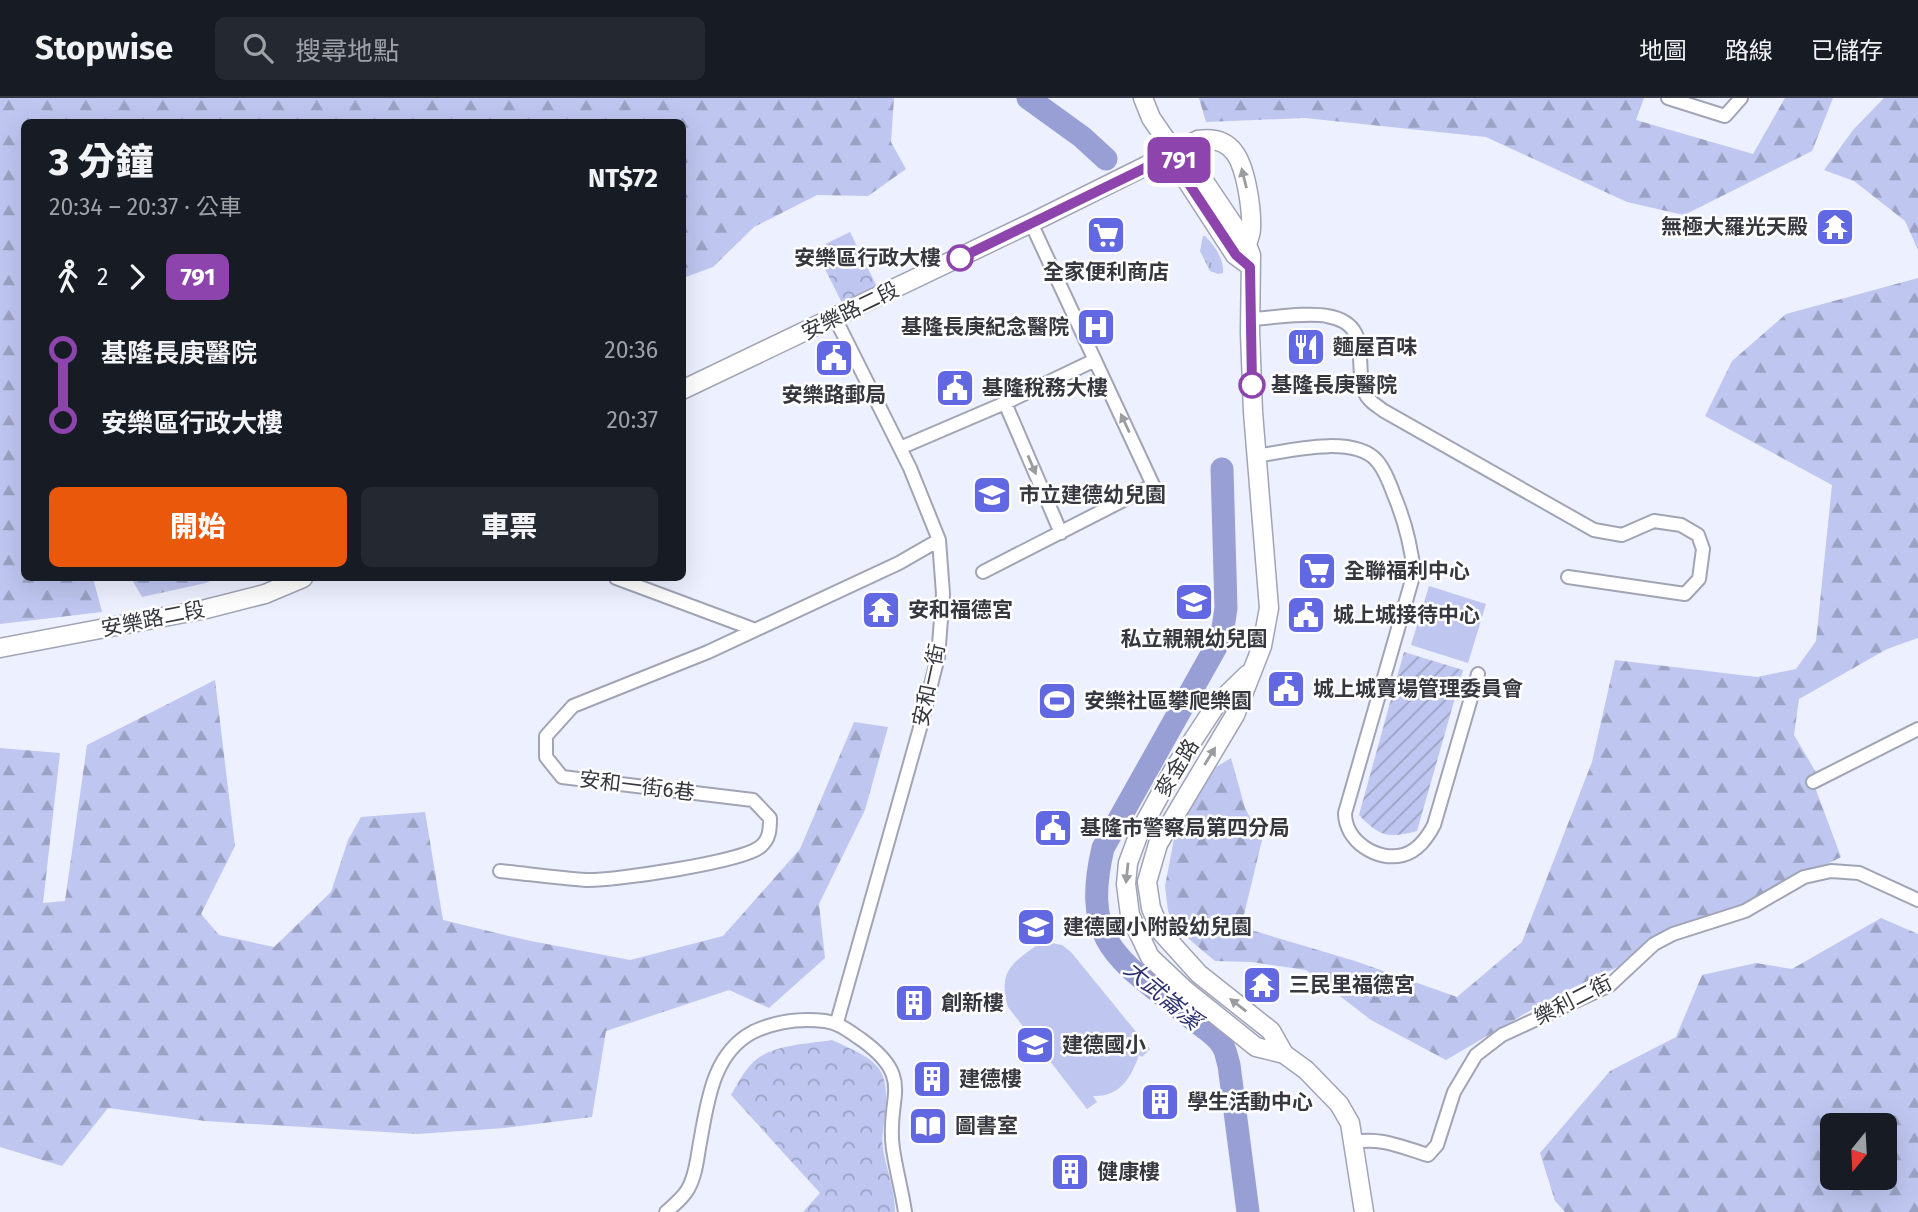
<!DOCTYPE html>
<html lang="zh-TW">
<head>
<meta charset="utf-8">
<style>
	:root { --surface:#171b24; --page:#242831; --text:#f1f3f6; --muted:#9ea1a6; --line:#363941; --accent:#ea580c }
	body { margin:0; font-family:"Fira Sans","Noto Sans TC",sans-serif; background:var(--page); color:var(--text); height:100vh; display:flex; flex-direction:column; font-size:26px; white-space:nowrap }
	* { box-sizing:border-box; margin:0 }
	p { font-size:23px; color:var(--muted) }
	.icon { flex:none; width:38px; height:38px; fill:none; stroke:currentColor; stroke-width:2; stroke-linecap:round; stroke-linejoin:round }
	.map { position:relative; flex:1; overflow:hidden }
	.details { position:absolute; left:21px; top:21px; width:665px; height:462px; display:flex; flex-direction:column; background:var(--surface); border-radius:10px; box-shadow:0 7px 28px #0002 }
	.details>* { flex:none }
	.badge { padding:0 14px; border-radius:10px; font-size:24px; line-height:46px }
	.needle { width:46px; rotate:198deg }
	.buttons { position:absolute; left:1820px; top:1015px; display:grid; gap:14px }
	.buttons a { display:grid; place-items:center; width:77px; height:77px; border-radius:10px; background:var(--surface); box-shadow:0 7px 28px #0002; font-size:35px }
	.map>.badge { position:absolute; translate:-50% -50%; box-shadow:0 0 0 4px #fff }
	.legs { display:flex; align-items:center; gap:10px; height:77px; padding:0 28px; font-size:23px }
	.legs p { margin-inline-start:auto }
	.head { display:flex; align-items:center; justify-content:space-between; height:119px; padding:0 28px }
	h1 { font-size:38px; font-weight:800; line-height:52px }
	.button { display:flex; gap:14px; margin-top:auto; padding:14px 28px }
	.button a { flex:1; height:80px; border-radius:10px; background:var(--accent); color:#fff; font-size:28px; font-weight:800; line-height:80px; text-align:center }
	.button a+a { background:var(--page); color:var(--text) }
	ul { padding:0 28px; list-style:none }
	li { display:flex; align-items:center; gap:24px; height:70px; font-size:26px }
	li i { display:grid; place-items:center; width:10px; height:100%; margin:0 9px; background:currentColor }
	li i::after { content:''; width:18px; height:18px; margin:-9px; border:5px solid; border-radius:50%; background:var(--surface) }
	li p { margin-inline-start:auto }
	li:first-child i { background:linear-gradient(#0000 50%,currentColor 0) }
	li:last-child i { background:linear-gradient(currentColor 50%,#0000 0) }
	header { display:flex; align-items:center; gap:42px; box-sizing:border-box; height:98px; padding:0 35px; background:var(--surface); border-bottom:2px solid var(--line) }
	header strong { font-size:33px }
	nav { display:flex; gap:38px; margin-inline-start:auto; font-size:24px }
	.search { width:490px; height:63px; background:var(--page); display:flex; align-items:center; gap:18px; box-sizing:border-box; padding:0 24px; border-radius:10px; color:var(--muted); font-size:26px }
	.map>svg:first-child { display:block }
	.grass { fill:url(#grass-tufts) }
	.forest { fill:url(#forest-firs); fill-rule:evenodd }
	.park { fill:url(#park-crowns) }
	.garden { fill:url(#garden-furrows) }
	.pitch { fill:#bfc6f0 }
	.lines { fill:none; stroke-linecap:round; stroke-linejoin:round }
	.river { stroke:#979fd4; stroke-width:23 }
	.street-casing { stroke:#a1a4b5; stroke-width:16 }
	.secondary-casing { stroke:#a1a4b5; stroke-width:21 }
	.street { stroke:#fff; stroke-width:12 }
	.secondary { stroke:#fff; stroke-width:18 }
	.oneway { fill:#9b9c9f }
	.line-1-casing { stroke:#fff; stroke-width:16 }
	.line-1 { stroke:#8e44ad; stroke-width:10 }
	.stop-1-dot { fill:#fff; stroke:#8e44ad; stroke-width:3.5 }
	.labels { text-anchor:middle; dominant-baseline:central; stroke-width:5; stroke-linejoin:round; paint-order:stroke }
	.poi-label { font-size:21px; font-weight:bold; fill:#37383f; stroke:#fff; text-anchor:start }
	.stop-label { font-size:21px; font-weight:bold; fill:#37383f; stroke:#fff; text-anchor:end }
	.street-label { font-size:21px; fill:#37383f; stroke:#fff }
	.water-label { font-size:23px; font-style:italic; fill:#2d3170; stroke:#fff }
</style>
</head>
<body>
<header>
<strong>Stopwise</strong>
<div class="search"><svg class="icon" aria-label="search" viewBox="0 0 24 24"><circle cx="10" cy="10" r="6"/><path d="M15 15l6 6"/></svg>搜尋地點</div>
<nav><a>地圖</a><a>路線</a><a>已儲存</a></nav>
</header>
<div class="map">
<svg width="1918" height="1114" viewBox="0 0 1918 1114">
	<defs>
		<pattern id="grass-tufts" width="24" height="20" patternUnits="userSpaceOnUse" patternTransform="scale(1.75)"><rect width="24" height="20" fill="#bfc6f0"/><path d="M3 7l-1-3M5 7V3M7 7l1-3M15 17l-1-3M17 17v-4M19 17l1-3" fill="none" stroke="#9ca2c4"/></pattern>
		<pattern id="forest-firs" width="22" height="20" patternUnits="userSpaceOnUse" patternTransform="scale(1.75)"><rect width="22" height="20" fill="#bfc6f0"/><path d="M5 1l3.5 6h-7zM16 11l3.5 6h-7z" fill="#9ca2c4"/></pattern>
		<pattern id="park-crowns" width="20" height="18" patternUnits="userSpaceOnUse" patternTransform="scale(1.75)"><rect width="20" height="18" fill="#bfc6f0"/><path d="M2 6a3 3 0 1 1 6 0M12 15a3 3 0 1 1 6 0" fill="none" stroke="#9ca2c4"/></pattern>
		<pattern id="garden-furrows" width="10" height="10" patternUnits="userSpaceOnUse" patternTransform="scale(1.75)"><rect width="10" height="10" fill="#bfc6f0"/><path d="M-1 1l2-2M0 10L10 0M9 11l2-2" fill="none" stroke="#9ca2c4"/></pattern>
	</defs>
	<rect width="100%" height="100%" fill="#edf0ff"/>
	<path class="grass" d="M1203,138H1205C1215,148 1224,161 1223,175L1218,176L1210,173L1200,153Z"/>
	<path class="forest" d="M0,0H894L891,44L906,71L868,98L817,97L754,129L713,169L683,180L682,24H24V480H93L102,514L0,526Z
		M1199,0H1644L1636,22L1753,56L1785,0H1833L1812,53L1684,117L1627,104L1486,39L1305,20L1206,24Z
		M1884,0H1918V152L1905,123L1854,83L1824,72L1853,32Z
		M1918,180V540L1887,551L1799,601L1794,637L1817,676L1813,684L1841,759L1694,834L1555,898L1446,962L1371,922L1306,872L1251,864L1215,863L1177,831L1168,813L1165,788L1175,736L1211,672L1231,660L1245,710L1262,742L1241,829L1355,863L1457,899L1522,844L1592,664L1615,562L1757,579L1796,571L1816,543L1832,387L1705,318L1732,263L1786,216Z
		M131,480H216L206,485L142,499Z
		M215,582L235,748L201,816L219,837L274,849L331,794L348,742L361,719L425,714L443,822L526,842L630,862L723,838L800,751L854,624L888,629L865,712L819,806L825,860L769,910L729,892L606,933L592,1019L505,1030L417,1036L205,1023L108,1010L62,1068L0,1049V650L60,655L43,805L65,803L87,647Z
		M1881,820L1918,836V1114H1565L1555,1103L1540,1055L1610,973L1676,939L1702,877L1756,865L1792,871ZM1832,1027H1885V1080H1832Z"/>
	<path class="park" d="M850,134L882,199L847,215L815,151Z
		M832,942C874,962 891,965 885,1017C884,1027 881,1039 883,1050C886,1072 895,1091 895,1114H803L820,1095L731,997C738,985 746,969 757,961C777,946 809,946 832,942Z"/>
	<path class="garden" d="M1404,554L1463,572L1417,733C1388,741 1379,738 1359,717Z"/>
	<path class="pitch" d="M1429,488L1486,506L1468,565L1411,547Z
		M1046,844L1062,847L1071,854L1150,951L1142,959L1139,957C1131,980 1120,999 1093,998L1097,1004L1087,1011L1008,909C997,872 1014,864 1040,845Z"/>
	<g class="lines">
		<path class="river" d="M1028,0L1082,39L1106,61
			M1222,371L1226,510L1223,530L1217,547L1103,750C1080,848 1122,863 1190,919C1199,927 1216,936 1222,947C1226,952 1227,961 1229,967L1248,1114"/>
		<g class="street-casing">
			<path id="street" d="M1668,0L1725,18L1741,0
				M835,220L910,370L939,442L943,496L938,559L920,630L837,924
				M1250,221C1272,220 1307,214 1327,218C1373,226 1354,263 1364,293C1368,303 1376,307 1384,313L1594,432L1622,437L1654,423L1681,427L1698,437L1703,451L1699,481L1685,496L1568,479
				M1005,305L1061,435
				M900,350L1005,305L1095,262
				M1257,358C1287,353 1354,336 1377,363C1385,372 1390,386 1394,397C1405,423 1411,447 1414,475L1345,715C1345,743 1377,764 1403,757C1418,753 1427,740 1434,727L1478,576
				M983,474L1153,387L1031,125
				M616,480L753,531
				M1813,684L1918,631
				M500,773C529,776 558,780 586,782C613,783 741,764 760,749C770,741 770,731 770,720L753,702L562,679L546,659V638L573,608L708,554L899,465L939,442
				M1354,1044C1382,1039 1401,1049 1428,1057L1437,1047L1454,994L1476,957L1502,937L1610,887L1654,846L1673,836L1745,813L1804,779L1831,773L1859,775L1918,802
				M666,1114C673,1108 683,1100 688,1091C695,1079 697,1063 699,1050C707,1008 711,956 753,934C776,923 800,920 825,923C840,925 850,934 862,942C917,982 885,999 893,1051C896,1072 902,1093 905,1114"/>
		</g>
		<g class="secondary-casing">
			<path id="secondary" d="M1143,0L1151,20L1184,68L1187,83L1235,157L1250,168
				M1184,68L1198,74L1247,147L1251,157L1250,235L1253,314L1269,510L1262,548L1235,617L1158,746L1147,784L1151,810L1161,834L1199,876L1271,933L1284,956L1306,972L1339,1006L1350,1025L1364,1114
				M682,292L1031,125L1198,42C1212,40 1225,42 1234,54C1246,69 1252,111 1251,131C1251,136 1248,142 1247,147
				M0,550L206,511L265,496L303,480
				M1248,576L1216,607L1174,671L1139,735L1128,765L1126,786L1130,817L1150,859L1185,892L1256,949L1284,956"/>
		</g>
		<use href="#street" class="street"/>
		<use href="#secondary" class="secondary"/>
	</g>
	<defs><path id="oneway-solid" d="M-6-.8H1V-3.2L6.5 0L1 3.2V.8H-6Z" transform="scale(1.75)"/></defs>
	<g class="oneway">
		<use href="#oneway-solid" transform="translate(1244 80) rotate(-104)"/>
		<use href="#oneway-solid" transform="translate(1125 325) rotate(-115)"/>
		<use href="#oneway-solid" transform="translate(1032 367) rotate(67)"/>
		<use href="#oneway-solid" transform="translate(1210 658) rotate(-58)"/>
		<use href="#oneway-solid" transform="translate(1127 775) rotate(96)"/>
		<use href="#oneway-solid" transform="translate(1238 907) rotate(-142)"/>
	</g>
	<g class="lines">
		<g class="line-1-casing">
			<path id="line-1" d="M960,160L1143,71L1173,53L1184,68L1187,83L1236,157L1250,169L1252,287"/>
		</g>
		<use href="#line-1" class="line-1"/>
	</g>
	<defs>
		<g id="temple-square" transform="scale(2.0125)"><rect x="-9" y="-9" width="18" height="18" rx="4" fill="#6268e1" stroke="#fff"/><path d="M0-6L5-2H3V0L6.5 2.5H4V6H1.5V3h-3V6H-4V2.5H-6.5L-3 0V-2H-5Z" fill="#fff"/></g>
		<g id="supermarket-square" transform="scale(2.0125)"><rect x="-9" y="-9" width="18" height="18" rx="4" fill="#6268e1" stroke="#fff"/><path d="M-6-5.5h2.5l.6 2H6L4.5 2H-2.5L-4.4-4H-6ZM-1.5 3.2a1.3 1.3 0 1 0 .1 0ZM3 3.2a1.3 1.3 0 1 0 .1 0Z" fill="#fff"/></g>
		<g id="hospital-square" transform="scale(2.0125)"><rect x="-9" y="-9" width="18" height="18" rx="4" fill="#6268e1" stroke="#fff"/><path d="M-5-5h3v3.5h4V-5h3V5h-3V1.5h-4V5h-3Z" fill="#fff"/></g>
		<g id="restaurant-square" transform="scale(2.0125)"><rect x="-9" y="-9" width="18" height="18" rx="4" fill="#6268e1" stroke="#fff"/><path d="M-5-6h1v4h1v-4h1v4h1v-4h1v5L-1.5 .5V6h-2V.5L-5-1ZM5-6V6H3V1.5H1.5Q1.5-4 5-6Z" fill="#fff"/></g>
		<g id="civic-square" transform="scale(2.0125)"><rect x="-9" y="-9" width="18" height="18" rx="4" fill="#6268e1" stroke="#fff"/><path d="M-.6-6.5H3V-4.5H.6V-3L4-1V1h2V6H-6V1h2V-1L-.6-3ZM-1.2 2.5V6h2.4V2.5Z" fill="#fff"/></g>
		<g id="school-square" transform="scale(2.0125)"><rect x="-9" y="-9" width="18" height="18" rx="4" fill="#6268e1" stroke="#fff"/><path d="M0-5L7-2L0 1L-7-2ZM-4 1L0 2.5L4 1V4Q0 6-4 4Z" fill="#fff"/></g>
		<g id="stadium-square" transform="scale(2.0125)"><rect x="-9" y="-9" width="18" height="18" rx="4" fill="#6268e1" stroke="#fff"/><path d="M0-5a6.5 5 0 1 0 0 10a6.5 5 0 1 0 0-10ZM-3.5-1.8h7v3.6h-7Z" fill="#fff"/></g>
		<g id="building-square" transform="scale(2.0125)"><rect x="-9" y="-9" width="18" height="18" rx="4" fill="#6268e1" stroke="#fff"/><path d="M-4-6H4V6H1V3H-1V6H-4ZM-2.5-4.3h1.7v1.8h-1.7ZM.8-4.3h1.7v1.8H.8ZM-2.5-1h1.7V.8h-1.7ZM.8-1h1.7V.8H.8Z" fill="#fff"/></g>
		<g id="library-square" transform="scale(2.0125)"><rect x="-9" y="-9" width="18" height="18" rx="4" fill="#6268e1" stroke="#fff"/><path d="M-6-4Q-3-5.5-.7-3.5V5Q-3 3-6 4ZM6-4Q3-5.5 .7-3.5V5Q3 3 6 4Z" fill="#fff"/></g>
	</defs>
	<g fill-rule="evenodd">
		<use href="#temple-square" x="1835" y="129"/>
		<use href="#supermarket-square" x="1106" y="137"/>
		<use href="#hospital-square" x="1096" y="229"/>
		<use href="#restaurant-square" x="1306" y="249"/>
		<use href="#civic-square" x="834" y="260"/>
		<use href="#civic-square" x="955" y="290"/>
		<use href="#school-square" x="992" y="397"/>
		<use href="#supermarket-square" x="1317" y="473"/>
		<use href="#school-square" x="1194" y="504"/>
		<use href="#temple-square" x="881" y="512"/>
		<use href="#civic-square" x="1306" y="517"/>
		<use href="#civic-square" x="1286" y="591"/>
		<use href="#stadium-square" x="1057" y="603"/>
		<use href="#civic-square" x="1053" y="730"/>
		<use href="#school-square" x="1036" y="829"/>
		<use href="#temple-square" x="1262" y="887"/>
		<use href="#building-square" x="914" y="905"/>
		<use href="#school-square" x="1035" y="947"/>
		<use href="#building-square" x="932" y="981"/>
		<use href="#building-square" x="1160" y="1004"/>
		<use href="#library-square" x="928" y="1028"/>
		<use href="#building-square" x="1070" y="1074"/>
	</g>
	<g class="stop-1-dot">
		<circle cx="960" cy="160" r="12"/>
		<circle cx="1252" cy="287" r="12"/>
	</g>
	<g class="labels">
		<g class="poi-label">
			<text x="1808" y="129" text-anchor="end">無極大羅光天殿</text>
			<text x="1106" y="174" text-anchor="middle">全家便利商店</text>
			<text x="1069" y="229" text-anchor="end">基隆長庚紀念醫院</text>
			<text x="1333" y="249">麵屋百味</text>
			<text x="982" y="290">基隆稅務大樓</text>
			<text x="834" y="297" text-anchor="middle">安樂路郵局</text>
			<text x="1019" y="397">市立建德幼兒園</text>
			<text x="1344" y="473">全聯福利中心</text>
			<text x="908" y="512">安和福德宮</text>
			<text x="1333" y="517">城上城接待中心</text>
			<text x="1194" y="541" text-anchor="middle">私立親親幼兒園</text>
			<text x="1313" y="591">城上城賣場管理委員會</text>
			<text x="1084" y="603">安樂社區攀爬樂園</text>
			<text x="1080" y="730">基隆市警察局第四分局</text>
			<text x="1063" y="829">建德國小附設幼兒園</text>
			<text x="1289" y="887">三民里福德宮</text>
			<text x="941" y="905">創新樓</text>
			<text x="1062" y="947">建德國小</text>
			<text x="959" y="981">建德樓</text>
			<text x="1187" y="1004">學生活動中心</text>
			<text x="955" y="1028">圖書室</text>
			<text x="1097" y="1074">健康樓</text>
		</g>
		<g class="stop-label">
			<text x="941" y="160">安樂區行政大樓</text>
			<text x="1271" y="287" text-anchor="start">基隆長庚醫院</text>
		</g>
		<g class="street-label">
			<text transform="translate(850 213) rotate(-26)">安樂路二段</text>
			<text transform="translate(153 521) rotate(-11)">安樂路二段</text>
			<text transform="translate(929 587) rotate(-78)">安和一街</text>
			<text transform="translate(1177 670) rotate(-59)">麥金路</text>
			<text transform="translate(637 688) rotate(7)">安和一街6巷</text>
			<text transform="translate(1573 902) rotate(-27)">樂利二街</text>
		</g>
		<g class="water-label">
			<text transform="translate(1163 897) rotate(40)">大武崙溪</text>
		</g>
	</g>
</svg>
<div class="buttons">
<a><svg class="needle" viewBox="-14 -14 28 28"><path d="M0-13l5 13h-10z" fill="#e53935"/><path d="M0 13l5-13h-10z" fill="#9ea1a6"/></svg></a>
</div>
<b class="badge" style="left:1179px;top:62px;background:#8e44ad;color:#fff">791</b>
<section class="details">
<div class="head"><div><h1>3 分鐘</h1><p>20:34 – 20:37 · 公車</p></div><b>NT$72</b></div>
<div class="legs"><svg class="icon" aria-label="walk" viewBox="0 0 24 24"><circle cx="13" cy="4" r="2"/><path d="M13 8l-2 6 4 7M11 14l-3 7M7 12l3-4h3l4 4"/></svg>2<svg class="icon" aria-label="forward" viewBox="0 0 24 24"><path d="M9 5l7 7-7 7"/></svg><b class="badge" style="background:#8e44ad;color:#fff">791</b></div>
<ul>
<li><i style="color:#8e44ad"></i><b>基隆長庚醫院</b><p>20:36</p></li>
<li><i style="color:#8e44ad"></i><b>安樂區行政大樓</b><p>20:37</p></li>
</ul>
<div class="button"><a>開始</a><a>車票</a></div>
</section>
</div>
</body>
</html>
